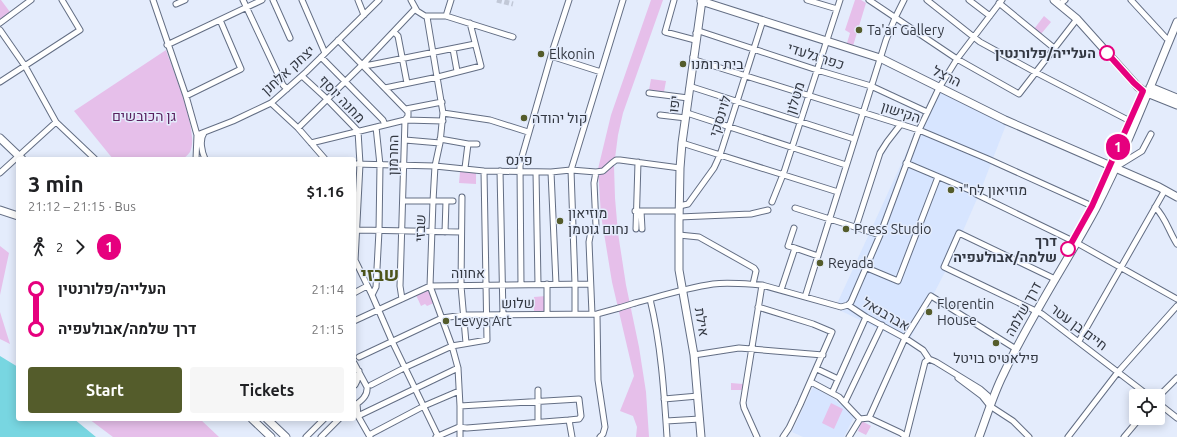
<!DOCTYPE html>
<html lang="en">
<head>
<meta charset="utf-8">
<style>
	:root { --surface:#fff; --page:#f6f6f6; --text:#202124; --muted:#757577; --accent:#545c2b }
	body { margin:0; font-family:Ubuntu,Heebo,sans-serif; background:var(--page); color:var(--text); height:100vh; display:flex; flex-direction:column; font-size:15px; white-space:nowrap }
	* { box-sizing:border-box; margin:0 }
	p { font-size:13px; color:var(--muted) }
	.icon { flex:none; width:22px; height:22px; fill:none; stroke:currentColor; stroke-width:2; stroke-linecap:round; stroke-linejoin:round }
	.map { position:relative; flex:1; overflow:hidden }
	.side { position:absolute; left:16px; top:157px; width:340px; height:264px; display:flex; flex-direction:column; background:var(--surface); border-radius:4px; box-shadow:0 2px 10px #0003 }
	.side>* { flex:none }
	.badge { padding:0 8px; border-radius:13px; font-size:14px; line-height:26px }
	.buttons { position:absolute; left:1129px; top:389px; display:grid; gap:8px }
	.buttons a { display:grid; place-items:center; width:36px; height:36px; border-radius:4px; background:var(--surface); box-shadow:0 2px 10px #0003; font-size:20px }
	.map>.badge { position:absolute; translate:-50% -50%; box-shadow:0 0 0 2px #fff }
	.legs { display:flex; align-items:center; gap:6px; height:44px; padding:0 12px; font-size:13px }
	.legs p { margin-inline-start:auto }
	.summary { display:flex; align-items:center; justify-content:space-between; height:68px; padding:0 12px }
	h1 { font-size:22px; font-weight:700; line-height:30px }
	.button { display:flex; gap:8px; margin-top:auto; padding:8px 12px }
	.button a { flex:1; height:46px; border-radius:4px; background:var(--accent); color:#fff; font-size:16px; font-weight:700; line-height:46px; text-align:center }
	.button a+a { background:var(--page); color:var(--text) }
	ul { padding:0 12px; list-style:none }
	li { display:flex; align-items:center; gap:14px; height:40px; font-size:15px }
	li i { display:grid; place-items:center; width:6px; height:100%; margin:0 5px; background:currentColor }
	li i::after { content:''; width:10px; height:10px; margin:-5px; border:3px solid; border-radius:50%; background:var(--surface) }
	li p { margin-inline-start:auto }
	li:first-child i { background:linear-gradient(#0000 50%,currentColor 0) }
	li:last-child i { background:linear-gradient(currentColor 50%,#0000 0) }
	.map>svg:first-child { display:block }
	.built { fill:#d7e5ff }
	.green { fill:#e6bfea }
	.water { fill:#78d6e1 }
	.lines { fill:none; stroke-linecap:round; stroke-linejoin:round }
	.street-tunnel { stroke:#c1c8d7; stroke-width:5; stroke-dasharray:5 2.5; stroke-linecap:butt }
	.street-casing { stroke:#636e84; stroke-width:7 }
	.secondary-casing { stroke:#636e84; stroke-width:9 }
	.street { stroke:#fff; stroke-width:5 }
	.secondary { stroke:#fff; stroke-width:7 }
	.street-bridge-casing { stroke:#636e84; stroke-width:7; stroke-linecap:butt }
	.street-bridge { stroke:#fff; stroke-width:5 }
	.line-1-casing { stroke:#fff; stroke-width:9 }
	.line-1 { stroke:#e6007e; stroke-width:6 }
	.poi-dot { fill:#545c2b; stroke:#e4ecfc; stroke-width:1.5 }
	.stop-1-dot { fill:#fff; stroke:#e6007e; stroke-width:2 }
	.labels { text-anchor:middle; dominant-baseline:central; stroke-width:3; stroke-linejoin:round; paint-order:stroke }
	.poi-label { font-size:14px; fill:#333842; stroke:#e4ecfc; text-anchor:start }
	.stop-label { font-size:14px; font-weight:bold; fill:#333842; stroke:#e4ecfc; text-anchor:end }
	.street-label { font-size:14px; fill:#333842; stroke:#e4ecfc }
	.park-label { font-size:14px; fill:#571f5e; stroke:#e4ecfc }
	.district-label { font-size:18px; font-weight:bold; fill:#4c541b; stroke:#e4ecfc }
</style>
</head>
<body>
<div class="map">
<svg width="1177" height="437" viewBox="0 0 1177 437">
	<rect width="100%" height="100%" fill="#e4ecfc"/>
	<path class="built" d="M938,84L1009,117L980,192L945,272L908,343L835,308Z
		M813,387L831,397L855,415L844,437H803L792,432Z"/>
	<path class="green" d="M0,0H1L10,12L0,19Z
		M651,0H663L623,113L618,135L614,166L615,198L618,233L626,285L639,347L646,392L649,437H636L637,427L633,416L620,411L634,376L612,282L601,215L598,169L611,115Z
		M855,0H861L866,3L853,46L847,43L850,33L845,30Z
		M1044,16L1051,22L1041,34L1034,29Z
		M166,50C173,71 200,133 190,152C188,155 185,157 183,159H113L74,111Z
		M651,79L666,81L664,92L649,90Z
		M460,172H476V184L459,183Z
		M0,246L9,253L0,295Z
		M429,289L434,303L427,306L425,304L421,306L416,295Z
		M546,296V313H534V297Z
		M0,312L10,344L0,339Z
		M731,383L743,384V390H731Z
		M831,403L843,409L834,429L822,423Z
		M89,419H200L219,437H113Z
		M862,421L871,426L866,435L858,431Z"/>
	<path class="water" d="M0,356L18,367V419H74L96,437H0Z"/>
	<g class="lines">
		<path class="street-tunnel" d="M497,0L513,4"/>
		<g class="street-casing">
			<path id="street" d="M153,0L186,96L197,135L196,159
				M243,0L283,85L287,89
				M273,0L290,38
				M302,0L325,53
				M358,0L364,15
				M411,0L417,11L425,16H446L513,37
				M674,0L665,32L695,40
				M807,0L837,9
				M869,0L957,59L1019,94L1077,19
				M927,0L980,42L1035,72L1130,121L1134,125
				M969,0L990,16
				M1131,0L1166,38L1170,39
				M999,3L1054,48
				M176,4L185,0
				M1060,4L1065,0
				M446,16L451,0
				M427,17L443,113L440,143L435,166L433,201L430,286L452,346L458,368L460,406V437
				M0,23L31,0
				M0,30L25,66L56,122L95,159
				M394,32L398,36L407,83
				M696,33L699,31L708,34L817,70L871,86L927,112
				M338,40L408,112V116L405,120L400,286L402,299
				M167,45L262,0
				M453,49L457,71
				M551,56L601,72
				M321,57L383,120L385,125
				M693,57L695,60L919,130L988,159L1092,206L1096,207
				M362,65H370L475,44
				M302,76L327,99L358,131L360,164L355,261
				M0,82L80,30L62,0
				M385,88L438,77L481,66L470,23
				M689,89L692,87L854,139
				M649,93L688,98
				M186,96L241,69L220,20
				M271,103L298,128L325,159
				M406,109L442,102
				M687,112L690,114L846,165
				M443,113L490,120L528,132
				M660,115L686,118
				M298,128L362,65L415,9
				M204,133C199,140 202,152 205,159
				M197,135L233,121L271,103L306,72L379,0
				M440,139L468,144L465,168
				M405,140L440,143
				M311,143L405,120L443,121
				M682,143L838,192
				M468,144H477
				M906,163L972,191L976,194L1077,243L1177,299
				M354,164L435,166L484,171L551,172L571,170L596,172L603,171L612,163L616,160H620L680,168
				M1116,167L1142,151L1151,134
				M500,171L503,315
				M536,172L538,284
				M551,172L556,284
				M0,173L56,122
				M462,197L461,286L466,343
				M403,201H446L445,232
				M446,201H453
				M772,202L784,172L840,0
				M679,206L688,204L714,168L720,155L763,20
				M1155,207C1166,218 1169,232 1177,244
				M795,208L880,235
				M635,211H679
				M641,211L642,229
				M679,217L751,214L768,210
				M856,227L880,153L887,142L901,124
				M636,229L638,162
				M358,230L461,232
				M679,235L699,237L754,268L756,271L753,284
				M795,248L818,256
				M355,260L372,295L392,341L438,436
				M867,268L898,281L938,177
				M1055,279L959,233L944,267L1042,314L1149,396
				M547,284V314
				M521,285L520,166L521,160L553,49L569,0
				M781,290L795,248L788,246L794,228
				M354,293L367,286
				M372,295L376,287L379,231L380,165L376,127
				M805,297L886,40L895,18L904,0
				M650,299C661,344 664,391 667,437
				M635,303C661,296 686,288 713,284C728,282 746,284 762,285L841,307L848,305L866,317L905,338L923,350L929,359L936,362L980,389L988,396L990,405
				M848,305L851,302L880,235L919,130L939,88L957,59L1002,0
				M758,307L813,324L832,332L800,405L789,428L783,437
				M575,314V284L571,170L623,0
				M592,314L589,242L591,231L596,226L594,183L596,172
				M597,314L598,380L605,427L603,434L600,437
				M354,321L430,286L590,284
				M1079,341L1165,190
				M694,355L739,348L823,355
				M359,357L442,318L464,315L597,314L619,308
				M354,363L367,387C368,396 361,401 354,406
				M817,369L838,379
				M958,378L982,396L990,406L1013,421L1029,437
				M811,382L839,397L860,419
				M355,385L357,381L359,371
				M371,385L406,367L452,346L487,340L484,171
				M538,390V422
				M832,393L866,317
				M1158,397L1177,378
				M664,399L698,396
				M845,402L882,325
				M1158,403L1177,418
				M357,404L358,416L370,437
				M460,406L579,399L581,416L579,419L569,420L572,437
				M358,416L458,368
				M869,418L905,338L931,296L1016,349
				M666,421L700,419
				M369,435L424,406L459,391
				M306,437L324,419
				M321,437L339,419
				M436,437L459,427L467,428L569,420
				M757,437L744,408L743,403L762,285
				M849,437L860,419L869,418L901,433L906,437
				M906,437L925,362L929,359
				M1068,437L1118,372L1177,306
				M1124,437L1140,418"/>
		</g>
		<g class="secondary-casing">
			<path id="secondary" d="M1054,0L1077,19L1138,87L1147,93L1177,105
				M701,1L880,58L1005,120L1159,187L1177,197
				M1150,87L1177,98
				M0,138L22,159
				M0,210L18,216
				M252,419L271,437
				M267,419L286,437
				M701,437L694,355L679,270V222L680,168L682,143L702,0
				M979,437C987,416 993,395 1003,375C1030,317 1066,264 1096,208C1127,148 1151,84 1177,22"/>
		</g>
		<use href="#street" class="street"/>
		<use href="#secondary" class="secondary"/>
		<g class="street-bridge-casing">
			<path id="street-bridge" d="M619,308L635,303"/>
		</g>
		<use href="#street-bridge" class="street-bridge"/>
	</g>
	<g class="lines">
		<g class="line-1-casing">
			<path id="line-1" d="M1068,249L1092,206L1143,91L1134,83L1107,53"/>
		</g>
		<use href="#line-1" class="line-1"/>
	</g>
	<g class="poi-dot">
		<circle cx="859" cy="30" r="4"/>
		<circle cx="541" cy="54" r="4"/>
		<circle cx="683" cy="64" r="4"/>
		<circle cx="524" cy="118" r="4"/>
		<circle cx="951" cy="190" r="4"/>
		<circle cx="560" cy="221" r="4"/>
		<circle cx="846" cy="229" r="4"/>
		<circle cx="820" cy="263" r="4"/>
		<circle cx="929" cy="312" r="4"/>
		<circle cx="446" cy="321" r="4"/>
		<circle cx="996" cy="343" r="4"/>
	</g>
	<g class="stop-1-dot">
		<circle cx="1107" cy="53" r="7"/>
		<circle cx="1068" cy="249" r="7"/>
	</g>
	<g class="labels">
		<g class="poi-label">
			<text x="867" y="30">Ta'ar Gallery</text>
			<text x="549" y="54">Elkonin</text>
			<text x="691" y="64">בית רומנו</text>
			<text x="532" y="118">קול יהודה</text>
			<text x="959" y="190">מוזיאון לח"י</text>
			<text x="568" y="213">מוזיאון<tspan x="568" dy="16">נחום גוטמן</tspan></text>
			<text x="854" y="229">Press Studio</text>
			<text x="828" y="263">Reyada</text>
			<text x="937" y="304">Florentin<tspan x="937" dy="16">House</tspan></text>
			<text x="454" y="321">Levys Art</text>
			<text x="996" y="358" text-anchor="middle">פילאטיס בויטל</text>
		</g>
		<g class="stop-label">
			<text x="1096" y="53">העלייה/פלורנטין</text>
			<text x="1057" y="241">דרך<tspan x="1057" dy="16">שלמה/אבולעפיה</tspan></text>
		</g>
		<g class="street-label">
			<text transform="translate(816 56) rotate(18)">כפר גלעדי</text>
			<text transform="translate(288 70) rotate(-42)">יצחק אלחנן</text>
			<text transform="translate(947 76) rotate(26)">הרצל</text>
			<text transform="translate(795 98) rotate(-72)">מטלון</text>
			<text transform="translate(342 99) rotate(46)">מחנה יוסף</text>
			<text transform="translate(674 104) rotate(-84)">יפו</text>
			<text transform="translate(901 112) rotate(18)">הקישון</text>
			<text transform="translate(720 116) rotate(-72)">לוינסקי</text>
			<text transform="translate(393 155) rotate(-89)">החרמון</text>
			<text transform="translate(519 160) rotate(1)">פינס</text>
			<text transform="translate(420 228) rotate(-88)">שבזי</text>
			<text x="468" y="273">אחווה</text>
			<text transform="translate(518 303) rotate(-1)">שלוש</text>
			<text transform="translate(1023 309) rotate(-61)">דרך שלמה</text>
			<text transform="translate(886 314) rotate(30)">אברבנאל</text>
			<text transform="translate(702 322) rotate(81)">אילת</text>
			<text transform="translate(1079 327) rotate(37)">חיים בן עטר</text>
		</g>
		<g class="park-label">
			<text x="144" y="116">גן הכובשים</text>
		</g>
		<g class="district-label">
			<text x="380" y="274">שבזי</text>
		</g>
	</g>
</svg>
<div class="buttons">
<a><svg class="icon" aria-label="locate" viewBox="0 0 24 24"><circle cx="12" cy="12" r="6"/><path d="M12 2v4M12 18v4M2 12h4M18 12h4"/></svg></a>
</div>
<b class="badge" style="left:1118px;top:147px;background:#e6007e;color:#fff">1</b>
<section class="side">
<div class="summary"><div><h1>3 min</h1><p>21:12 – 21:15 · Bus</p></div><b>$1.16</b></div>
<div class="legs"><svg class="icon" aria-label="walk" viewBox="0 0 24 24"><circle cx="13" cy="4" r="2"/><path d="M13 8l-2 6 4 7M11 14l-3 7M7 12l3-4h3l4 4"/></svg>2<svg class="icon" aria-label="forward" viewBox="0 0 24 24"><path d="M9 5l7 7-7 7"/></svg><b class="badge" style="background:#e6007e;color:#fff">1</b></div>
<ul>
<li><i style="color:#e6007e"></i><b>העלייה/פלורנטין</b><p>21:14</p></li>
<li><i style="color:#e6007e"></i><b>דרך שלמה/אבולעפיה</b><p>21:15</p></li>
</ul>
<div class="button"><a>Start</a><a>Tickets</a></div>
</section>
</div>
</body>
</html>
